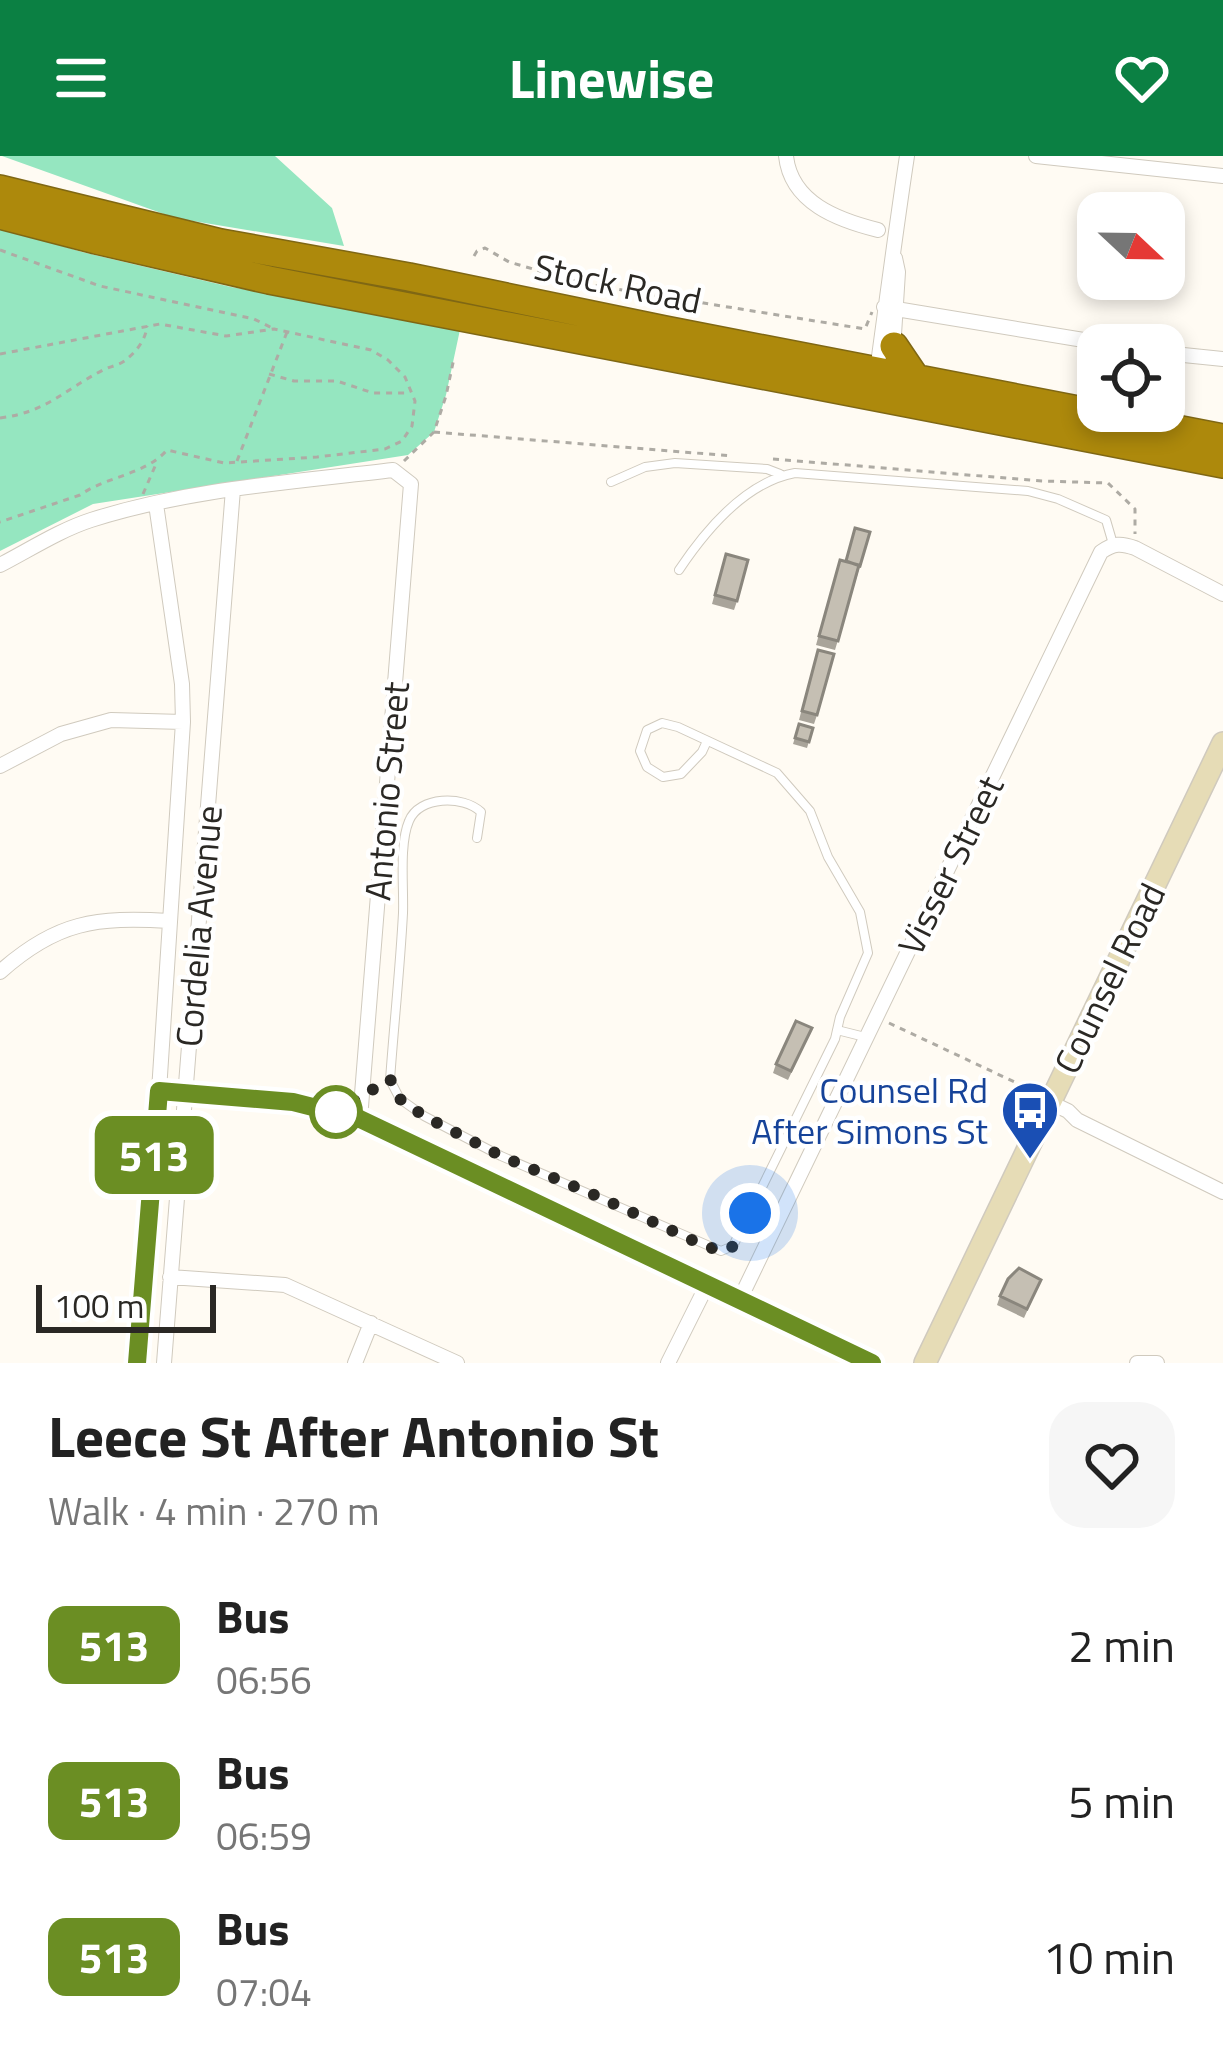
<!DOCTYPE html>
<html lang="en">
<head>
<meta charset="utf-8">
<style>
	:root { --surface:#fff; --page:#f6f6f6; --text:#222; --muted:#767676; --accent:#0b8043 }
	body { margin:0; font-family:"Titillium Web",sans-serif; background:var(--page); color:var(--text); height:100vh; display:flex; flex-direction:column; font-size:45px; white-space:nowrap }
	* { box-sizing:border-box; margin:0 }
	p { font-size:39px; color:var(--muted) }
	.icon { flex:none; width:66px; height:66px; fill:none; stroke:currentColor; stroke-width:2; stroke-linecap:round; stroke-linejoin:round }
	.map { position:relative; height:1207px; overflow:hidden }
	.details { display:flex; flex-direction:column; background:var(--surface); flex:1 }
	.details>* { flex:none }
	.badge { padding:0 24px; border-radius:18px; font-size:42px; line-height:78px }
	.needle { width:78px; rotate:112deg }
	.tools { position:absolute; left:1077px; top:36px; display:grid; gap:24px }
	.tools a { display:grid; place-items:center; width:108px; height:108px; border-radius:24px; background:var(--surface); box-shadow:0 6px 18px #0003; font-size:60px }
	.scale { position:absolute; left:36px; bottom:30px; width:180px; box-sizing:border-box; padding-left:12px; border:6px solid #2a2824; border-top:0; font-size:33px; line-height:42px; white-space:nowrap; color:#2a2824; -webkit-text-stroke:9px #fff; paint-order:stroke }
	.you { position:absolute; width:60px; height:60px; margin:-30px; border:9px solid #fff; border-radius:50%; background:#1a73e8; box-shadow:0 0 0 18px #1a73e833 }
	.map>.badge { position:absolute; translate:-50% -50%; box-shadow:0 0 0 6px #fff }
	.round { display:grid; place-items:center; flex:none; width:126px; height:126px; border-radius:36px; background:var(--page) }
	.head { display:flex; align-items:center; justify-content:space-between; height:204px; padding:0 48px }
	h1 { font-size:57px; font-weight:700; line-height:90px }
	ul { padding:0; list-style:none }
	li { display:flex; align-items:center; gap:36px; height:156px; padding:0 48px }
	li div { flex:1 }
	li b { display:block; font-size:45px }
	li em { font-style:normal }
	li .badge { min-width:132px; font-weight:700; text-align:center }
	header { display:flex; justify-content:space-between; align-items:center; height:156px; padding:0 48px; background:var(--accent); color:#fff; font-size:54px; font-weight:700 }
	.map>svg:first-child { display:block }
	.green { fill:#95e6c0 }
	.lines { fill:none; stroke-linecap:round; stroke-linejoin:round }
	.lane-casing { stroke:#d0cabe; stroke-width:10 }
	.street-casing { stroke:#d0cabe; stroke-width:16 }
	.secondary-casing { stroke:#d0cabe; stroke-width:24 }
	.highway-casing { stroke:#7f6714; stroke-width:30 }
	.path { stroke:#aeaba4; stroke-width:3; stroke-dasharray:6 6; stroke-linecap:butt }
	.lane { stroke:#fff; stroke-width:8 }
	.street { stroke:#fff; stroke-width:14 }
	.secondary { stroke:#e6dcb6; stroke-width:21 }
	.highway { stroke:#ad890c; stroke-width:27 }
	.wall { fill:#a9a49a }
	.building { fill:#c5bfb3; stroke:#8a867d; stroke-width:3 }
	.line-casing { stroke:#fff; stroke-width:27 }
	.line { stroke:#6b8e23; stroke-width:18 }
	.walk { stroke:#2a2824; stroke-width:12; stroke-dasharray:0 21.6 }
	.stop-dot { fill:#fff; stroke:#6b8e23; stroke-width:6 }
	.labels { text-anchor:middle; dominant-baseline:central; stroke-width:9; stroke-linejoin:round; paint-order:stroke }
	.street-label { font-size:36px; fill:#2a2824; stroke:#fff }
	.transit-label { font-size:36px; fill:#164399; stroke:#fff; text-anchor:end }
</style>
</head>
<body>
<header><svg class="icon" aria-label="menu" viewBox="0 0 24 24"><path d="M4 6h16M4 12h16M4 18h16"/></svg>Linewise<svg class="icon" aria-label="heart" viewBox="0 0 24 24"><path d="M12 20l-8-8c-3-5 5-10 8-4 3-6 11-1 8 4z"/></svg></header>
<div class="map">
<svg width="1223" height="1207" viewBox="0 0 1223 1207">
	<rect width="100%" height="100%" fill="#fffbf3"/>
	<path class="green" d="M2,0H275L332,52L344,90L175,62Z
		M0,71L82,96L231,131L461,169L446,239L434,276L408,299L93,348L0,395Z"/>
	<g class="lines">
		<g class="lane-casing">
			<path id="lane" d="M611,326L645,311L675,307L767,313L780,318
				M679,414C705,375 746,326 795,317L1028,335L1058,343L1106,364L1113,388
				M477,682L481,656C463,639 419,640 409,665C399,688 404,732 403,757C400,813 394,868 390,924L400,943L424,960L501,1000L721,1095L733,1090L835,883L840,861L868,797L860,756L828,701L810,655L777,617L678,571L662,567L647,574L640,595L647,611L663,621L681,618L702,596L707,585
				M837,874L865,881"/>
		</g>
		<g class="street-casing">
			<path id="street" d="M786,0C791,47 838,64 878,74
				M1036,0L1223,20
				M884,151L1114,189
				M893,194L898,116L895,102
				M1164,197L1223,203
				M877,215C887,143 896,72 907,0
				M0,409C29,394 60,374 91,364C188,333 293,326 393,314L411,328L360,963
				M0,610L61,578L111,564L183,566
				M0,816C57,765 96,761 170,765
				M159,935L293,946L360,963L872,1207
				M1049,946L1068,955L1077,964L1223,1036
				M170,1121L285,1129L457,1207
				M740,1143L1101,396C1114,387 1121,387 1135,392L1223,438
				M137,1207L159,935L183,566L182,528L156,348
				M164,1207L233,333
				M355,1207L371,1167
				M668,1207L708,1127
				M1137,1207H1157"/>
		</g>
		<g class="secondary-casing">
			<path id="secondary" d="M925,1207L1223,587"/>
		</g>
		<g class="highway-casing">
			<path id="highway" d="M0,33L221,87L409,121L665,174L1223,282
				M0,59L96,84L269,124L1223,308
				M894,190L917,224"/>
		</g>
		<path class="path" d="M0,94L100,130L254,163L274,173
			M474,100L477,95L485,92L509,106L585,128L865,173L872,156
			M0,198L160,168L226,180L274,173L371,194L388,204L405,221L415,245L412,270L402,285L385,293L317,301L224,307L167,294C145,319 107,320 80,339L0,366
			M269,218L294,225H337L373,237H410
			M0,262C47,256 64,234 103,214C111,210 121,209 128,202C138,194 146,182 147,170
			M434,276L733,300
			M773,303L1042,325L1108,327L1135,353V378
			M237,305L287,176
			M404,305L434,276L446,240L454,202
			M143,338L156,308
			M889,867L1038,937"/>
		<use href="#lane" class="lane"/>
		<use href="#street" class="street"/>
		<use href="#secondary" class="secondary"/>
		<use href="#highway" class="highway"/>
	</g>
	<path class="wall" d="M723,407L737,445L734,454L712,448Z
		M860,410L835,494L816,489L837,413Z
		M815,503L817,559L814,568L799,564Z
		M799,568L813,572L807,592L793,588Z
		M812,872L788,924L773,917L776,908Z
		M1041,1124L1024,1162L997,1149L1000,1140Z"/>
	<path class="building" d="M855,372L870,376L860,410L846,405Z
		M726,398L748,404L737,445L715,439Z
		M840,404L859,409L838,485L819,480Z
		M818,494L834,498L817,559L802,555Z
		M799,568L813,572L809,586L795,582Z
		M796,865L812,872L791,915L776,908Z
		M1019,1112L1041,1124L1027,1153L1000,1140L1008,1123Z"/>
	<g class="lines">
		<g class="line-casing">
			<path id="line" d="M137,1207L159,935L293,946L360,963L872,1207"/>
		</g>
		<use href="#line" class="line"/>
		<path class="walk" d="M336,956L390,923L400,943L424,960L501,1000L597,1040L705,1090L722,1095L734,1090L750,1057"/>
	</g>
	<defs>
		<g id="bus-pin" transform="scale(3)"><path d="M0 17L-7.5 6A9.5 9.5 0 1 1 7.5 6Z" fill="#1a4fb4" stroke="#fff"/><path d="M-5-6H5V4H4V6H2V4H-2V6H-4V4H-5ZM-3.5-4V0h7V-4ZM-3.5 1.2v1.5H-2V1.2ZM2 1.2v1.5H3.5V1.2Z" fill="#fff"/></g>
	</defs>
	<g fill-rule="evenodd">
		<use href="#bus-pin" x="1030" y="954"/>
	</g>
	<circle class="stop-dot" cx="336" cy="956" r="24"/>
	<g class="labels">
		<g class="street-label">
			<text transform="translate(618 127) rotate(12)">Stock Road</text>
			<text transform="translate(386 635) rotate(-85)">Antonio Street</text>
			<text transform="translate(950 709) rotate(-64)">Visser Street</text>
			<text transform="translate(198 770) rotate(-85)">Cordelia Avenue</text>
			<text transform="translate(1109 822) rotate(-64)">Counsel Road</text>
		</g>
		<g class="transit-label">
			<text x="988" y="933">Counsel Rd<tspan x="988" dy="41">After Simons St</tspan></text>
		</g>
	</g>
</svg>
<div class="tools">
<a><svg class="needle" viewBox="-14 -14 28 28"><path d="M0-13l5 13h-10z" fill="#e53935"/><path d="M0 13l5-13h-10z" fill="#767676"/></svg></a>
<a><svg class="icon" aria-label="locate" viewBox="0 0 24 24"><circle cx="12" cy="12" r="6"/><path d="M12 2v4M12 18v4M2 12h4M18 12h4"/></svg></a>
</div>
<div class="scale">100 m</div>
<div class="you" style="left:750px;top:1057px"></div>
<b class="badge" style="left:154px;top:999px;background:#6b8e23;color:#fff">513</b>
</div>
<section class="details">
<div class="head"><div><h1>Leece St After Antonio St</h1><p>Walk · 4 min · 270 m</p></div><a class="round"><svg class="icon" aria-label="heart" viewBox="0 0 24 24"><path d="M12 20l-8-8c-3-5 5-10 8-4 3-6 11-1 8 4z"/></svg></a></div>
<ul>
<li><span class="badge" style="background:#6b8e23;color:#fff">513</span><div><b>Bus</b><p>06:56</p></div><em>2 min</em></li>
<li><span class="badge" style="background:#6b8e23;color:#fff">513</span><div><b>Bus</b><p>06:59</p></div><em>5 min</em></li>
<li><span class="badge" style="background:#6b8e23;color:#fff">513</span><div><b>Bus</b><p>07:04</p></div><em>10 min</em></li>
</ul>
</section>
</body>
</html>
